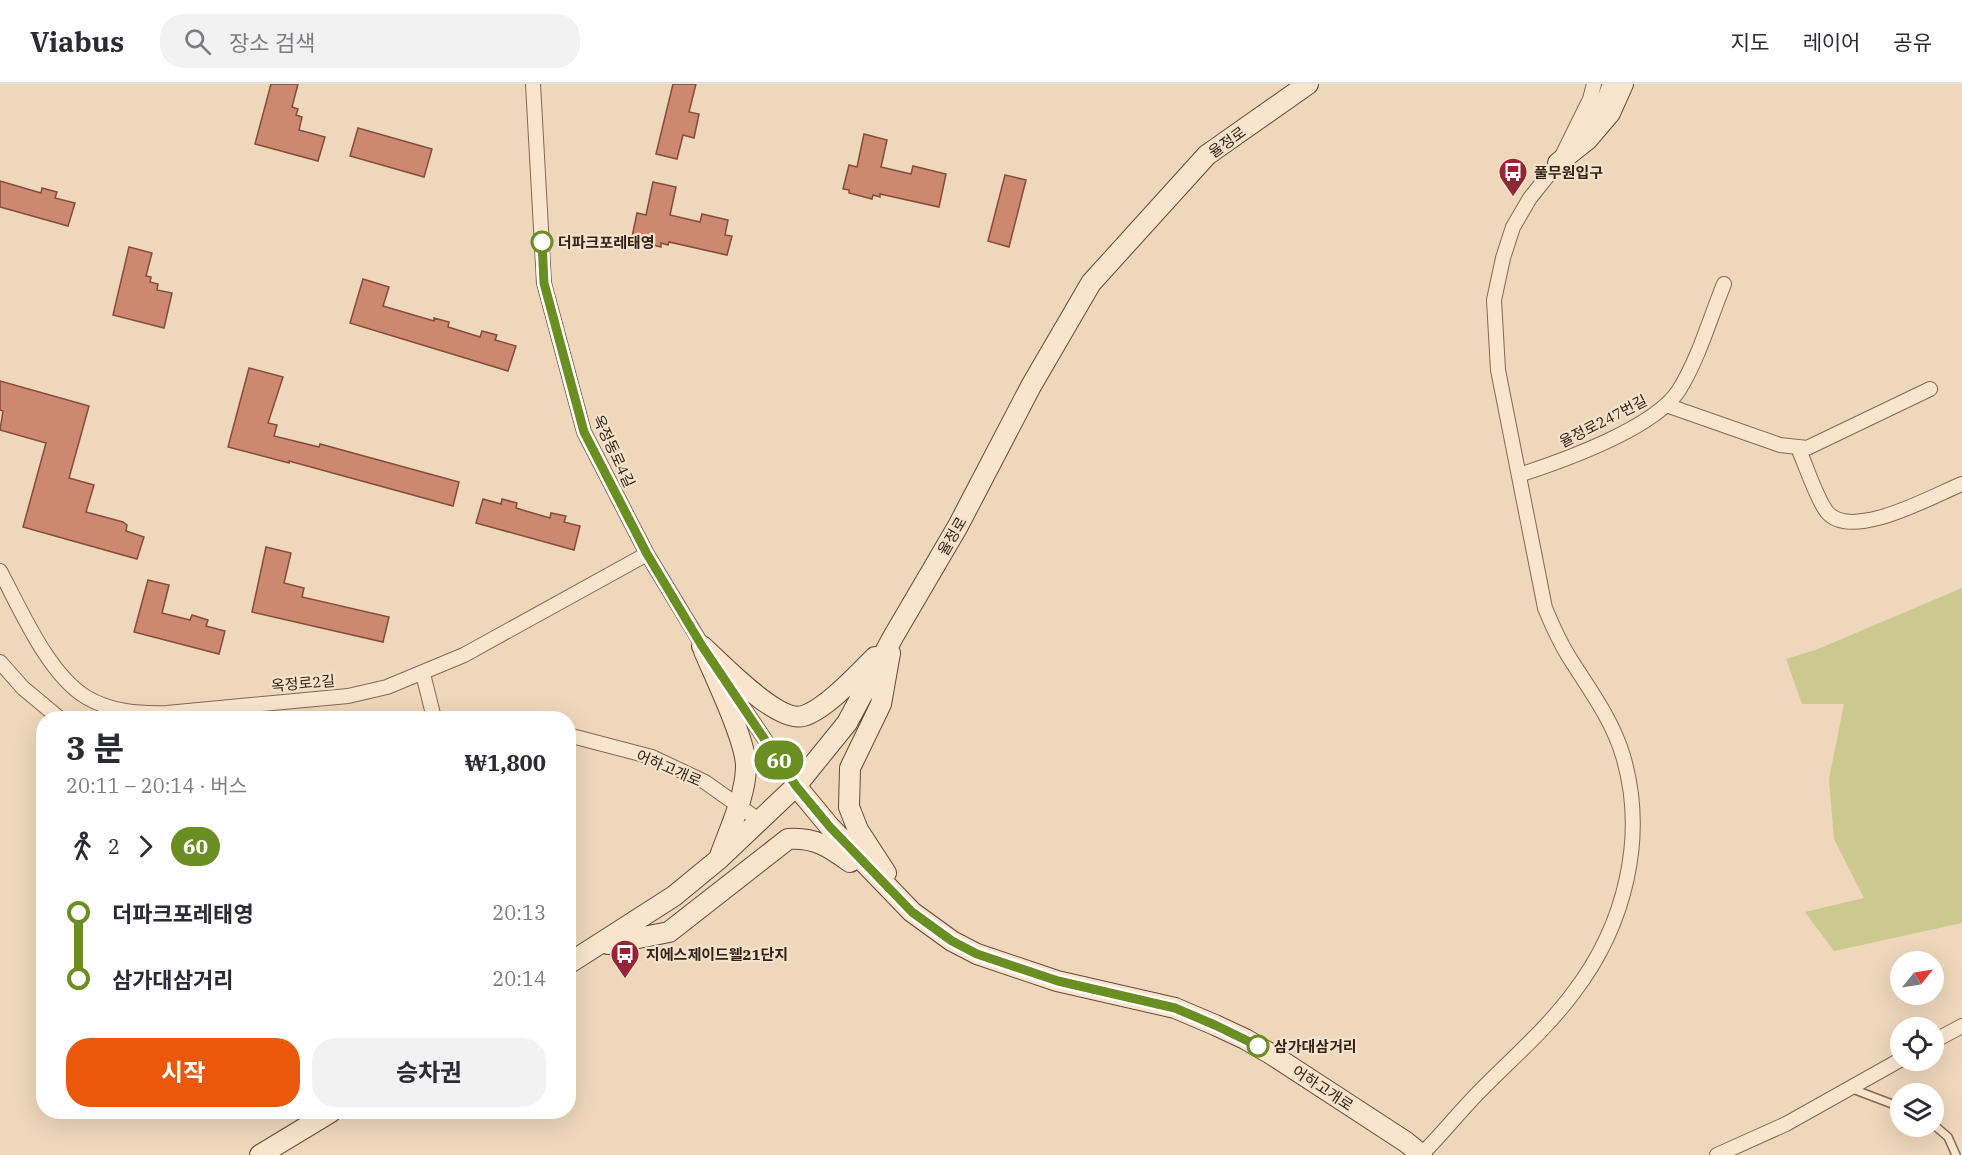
<!DOCTYPE html>
<html lang="ko">
<head>
<meta charset="utf-8">
<style>
	:root { --surface:#fff; --page:#f2f2f3; --text:#2b2b33; --muted:#7c7c81; --line:#e1e1e2; --accent:#ea580c }
	body { margin:0; font-family:"IBM Plex Serif","Noto Sans KR",serif; background:var(--page); color:var(--text); height:100vh; display:flex; flex-direction:column; font-size:22px; white-space:nowrap }
	* { box-sizing:border-box; margin:0 }
	p { font-size:20px; color:var(--muted) }
	.icon { flex:none; width:33px; height:33px; fill:none; stroke:currentColor; stroke-width:2; stroke-linecap:round; stroke-linejoin:round }
	.map { position:relative; flex:1; overflow:hidden }
	.side { position:absolute; left:36px; top:627px; width:540px; height:408px; display:flex; flex-direction:column; background:var(--surface); border-radius:24px; box-shadow:0 6px 24px #0002 }
	.side>* { flex:none }
	.badge { padding:0 12px; border-radius:20px; font-size:21px; line-height:39px }
	.needle { width:39px; rotate:60deg }
	.buttons { position:absolute; left:1890px; top:867px; display:grid; gap:12px }
	.buttons a { display:grid; place-items:center; width:54px; height:54px; border-radius:50%; background:var(--surface); box-shadow:0 6px 24px #0002; font-size:30px }
	.map>.badge { position:absolute; translate:-50% -50%; box-shadow:0 0 0 3px #fff }
	.legs { display:flex; align-items:center; gap:9px; height:66px; padding:0 30px; font-size:20px }
	.legs p { margin-inline-start:auto }
	.overview { display:flex; align-items:center; justify-content:space-between; height:102px; padding:0 30px }
	h1 { font-size:33px; font-weight:700; line-height:45px }
	.action { display:flex; gap:12px; margin-top:auto; padding:12px 30px }
	.action a { flex:1; height:69px; border-radius:24px; background:var(--accent); color:#fff; font-size:24px; font-weight:700; line-height:69px; text-align:center }
	.action a+a { background:var(--page); color:var(--text) }
	ul { padding:0 30px; list-style:none }
	li { display:flex; align-items:center; gap:21px; height:66px; font-size:22px }
	li i { display:grid; place-items:center; width:9px; height:100%; margin:0 8px; background:currentColor }
	li i::after { content:''; width:15px; height:15px; margin:-8px; border:4px solid; border-radius:50%; background:var(--surface) }
	li p { margin-inline-start:auto }
	li:first-child i { background:linear-gradient(#0000 50%,currentColor 0) }
	li:last-child i { background:linear-gradient(currentColor 50%,#0000 0) }
	header { display:flex; align-items:center; gap:36px; box-sizing:border-box; height:84px; padding:0 30px; background:var(--surface); border-bottom:2px solid var(--line) }
	header strong { font-size:28px }
	nav { display:flex; gap:33px; margin-inline-start:auto; font-size:21px }
	.search { width:420px; height:54px; background:var(--page); display:flex; align-items:center; gap:15px; box-sizing:border-box; padding:0 21px; border-radius:24px; color:var(--muted); font-size:22px }
	.map>svg:first-child { display:block }
	.green { fill:#cbc98f }
	.building { fill:#cd8870; stroke:#844c3b; stroke-width:1.5 }
	.lines { fill:none; stroke-linecap:round; stroke-linejoin:round }
	.lane-casing { stroke:#856755; stroke-width:10 }
	.street-casing { stroke:#856755; stroke-width:16 }
	.secondary-casing { stroke:#664838; stroke-width:22 }
	.lane { stroke:#f9e5ce; stroke-width:7 }
	.street { stroke:#f9e5ce; stroke-width:14 }
	.secondary { stroke:#f9e5ce; stroke-width:20 }
	.line-1-casing { stroke:#fff; stroke-width:14 }
	.line-1 { stroke:#6b8e23; stroke-width:9 }
	.stop-1-dot { fill:#fff; stroke:#6b8e23; stroke-width:3 }
	.labels { text-anchor:middle; dominant-baseline:central; stroke-width:4.5; stroke-linejoin:round; paint-order:stroke }
	.street-label { font-size:15px; fill:#34231a; stroke:#f5e2ca }
	.poi-label { font-size:15px; font-weight:bold; fill:#34231a; stroke:#f5e2ca; text-anchor:start }
	.stop-label { font-size:15px; font-weight:bold; fill:#34231a; stroke:#f5e2ca; text-anchor:start }
</style>
</head>
<body>
<header>
<strong>Viabus</strong>
<div class="search"><svg class="icon" aria-label="search" viewBox="0 0 24 24"><circle cx="10" cy="10" r="6"/><path d="M15 15l6 6"/></svg>장소 검색</div>
<nav><a>지도</a><a>레이어</a><a>공유</a></nav>
</header>
<div class="map">
<svg width="1962" height="1071" viewBox="0 0 1962 1071">
	<rect width="100%" height="100%" fill="#eed7bb"/>
	<path class="green" d="M1962,504V839L1834,867L1805,828L1864,814L1834,755L1829,695L1844,620H1802L1786,575L1818,565Z"/>
	<path class="building" d="M271,0H298L292,23L298,25L296,31L302,33L299,46L325,53L318,77L255,60Z
		M673,0H696L689,28L699,30L694,54L683,51L677,75L656,70Z
		M358,44L432,65L424,93L350,72Z
		M864,50L887,56L881,83L911,90L913,82L946,90L939,123L880,110V113L873,111L872,115L849,109V106L843,105L849,81L857,83Z
		M1005,91L1026,96L1009,163L988,157Z
		M0,97L41,109L42,104L57,108L55,114L75,119L68,142L0,123Z
		M653,98L676,103L670,131L700,138L702,130L728,136L725,151L732,152L727,171L669,158L668,161L661,159V163L637,157L638,154L632,153L637,129L646,131Z
		M129,163L152,169L146,192L151,193L150,198L158,200L157,206L172,209L164,244L113,231Z
		M363,195L389,203L383,222L434,237V234L449,238L448,243L480,253L482,247L497,251L495,256L516,262L508,287L350,239Z
		M249,284L283,293L268,339L277,341L274,352L319,363L320,360L459,398L453,422L289,377V379L228,363Z
		M0,297L89,322L69,394L94,401L86,428L123,438L127,441L126,447L144,453L137,475L23,443L46,359L0,346L3,327L0,326Z
		M483,415L501,420L502,415L517,419L516,424L536,430L550,434L551,429L566,432L564,438L580,442L574,466L476,439Z
		M266,463L291,469L284,499L304,504L302,513L389,533L383,558L252,528Z
		M148,496L169,501L162,529L190,536L192,531L208,536L206,542L225,547L219,570L134,548Z"/>
	<g class="lines">
		<g class="lane-casing">
			<path id="lane" d="M1850,1004L1900,1023
				M1934,1041L1948,1053L1956,1071"/>
		</g>
		<g class="street-casing">
			<path id="street" d="M533,0L544,199L584,348L647,470L707,569
				M1583,47L1600,26L1610,0
				M1561,74L1590,15L1594,0
				M1666,321L1780,361L1807,364L1930,305
				M1798,364C1806,381 1816,414 1827,428C1852,458 1934,411 1962,400
				M1519,391C1562,377 1655,344 1679,306C1699,274 1710,234 1724,200
				M0,487C21,526 48,590 86,613C111,628 139,630 167,629L348,612L387,603L464,571L647,470
				M0,578L23,604L59,634
				M423,590L434,634
				M723,593L796,702
				M568,651L652,673L705,698L760,737
				M1934,957L1962,942
				M1422,1070C1445,1047 1464,1022 1487,1000C1517,970 1549,942 1574,908C1625,841 1647,753 1623,672C1612,635 1589,605 1569,573C1559,557 1552,541 1545,524L1498,286L1494,216L1503,174L1513,143L1530,114L1562,74
				M1717,1071L1786,1040L1900,976"/>
		</g>
		<g class="secondary-casing">
			<path id="secondary" d="M1558,79L1587,56L1610,29L1623,0
				M702,562C722,580 777,639 803,632C825,626 859,589 875,573
				M704,567C715,593 747,659 746,684C745,713 730,744 720,772
				M796,702L830,743L912,828L952,857L977,870L1057,897L1175,924L1215,941L1245,955L1271,970L1406,1058L1422,1071
				M886,789L858,746L849,723L850,684L881,620L890,569
				M608,860L669,848L788,755C815,753 829,763 850,778
				M568,880L674,812L719,775L796,702L847,639L893,553L958,442L1031,302L1091,199L1207,71L1308,0
				M260,1071L331,1028"/>
		</g>
		<use href="#lane" class="lane"/>
		<use href="#street" class="street"/>
		<use href="#secondary" class="secondary"/>
	</g>
	<g class="lines">
		<g class="line-1-casing">
			<path id="line-1" d="M542,158L544,199L584,348L647,470L702,562L796,702L830,743L912,828L952,857L977,870L1058,897L1175,924L1215,941L1258,962"/>
		</g>
		<use href="#line-1" class="line-1"/>
	</g>
	<defs>
		<g id="bus-pin" transform="scale(1.5)"><path d="M0 17L-7.5 6A9.5 9.5 0 1 1 7.5 6Z" fill="#942436" stroke="#f5e2ca"/><path d="M-5-6H5V4H4V6H2V4H-2V6H-4V4H-5ZM-3.5-4V0h7V-4ZM-3.5 1.2v1.5H-2V1.2ZM2 1.2v1.5H3.5V1.2Z" fill="#fff"/></g>
	</defs>
	<g fill-rule="evenodd">
		<use href="#bus-pin" x="1513" y="88"/>
		<use href="#bus-pin" x="625" y="870"/>
	</g>
	<g class="stop-1-dot">
		<circle cx="542" cy="158" r="10"/>
		<circle cx="1258" cy="962" r="10"/>
	</g>
	<g class="labels">
		<g class="street-label">
			<text transform="translate(1227 58) rotate(-36)">율정로</text>
			<text transform="translate(1603 337) rotate(-27)">율정로247번길</text>
			<text transform="translate(614 367) rotate(65)">옥정동로4길</text>
			<text transform="translate(952 452) rotate(-60)">율정로</text>
			<text transform="translate(303 599) rotate(-5)">옥정로2길</text>
			<text transform="translate(669 684) rotate(23)">어하고개로</text>
			<text transform="translate(1323 1004) rotate(33)">어하고개로</text>
		</g>
		<g class="poi-label">
			<text x="1534" y="88">풀무원입구</text>
			<text x="646" y="870">지에스제이드웰21단지</text>
		</g>
		<g class="stop-label">
			<text x="558" y="158">더파크포레태영</text>
			<text x="1274" y="962">삼가대삼거리</text>
		</g>
	</g>
</svg>
<div class="buttons">
<a><svg class="needle" viewBox="-14 -14 28 28"><path d="M0-13l5 13h-10z" fill="#e53935"/><path d="M0 13l5-13h-10z" fill="#7c7c81"/></svg></a>
<a><svg class="icon" aria-label="locate" viewBox="0 0 24 24"><circle cx="12" cy="12" r="6"/><path d="M12 2v4M12 18v4M2 12h4M18 12h4"/></svg></a>
<a><svg class="icon" aria-label="layers" viewBox="0 0 24 24"><path d="M12 4l9 5-9 5-9-5zM3 14l9 5 9-5"/></svg></a>
</div>
<b class="badge" style="left:779px;top:676px;background:#6b8e23;color:#fff">60</b>
<section class="side">
<div class="overview"><div><h1>3 분</h1><p>20:11 – 20:14 · 버스</p></div><b>₩1,800</b></div>
<div class="legs"><svg class="icon" aria-label="walk" viewBox="0 0 24 24"><circle cx="13" cy="4" r="2"/><path d="M13 8l-2 6 4 7M11 14l-3 7M7 12l3-4h3l4 4"/></svg>2<svg class="icon" aria-label="forward" viewBox="0 0 24 24"><path d="M9 5l7 7-7 7"/></svg><b class="badge" style="background:#6b8e23;color:#fff">60</b></div>
<ul>
<li><i style="color:#6b8e23"></i><b>더파크포레태영</b><p>20:13</p></li>
<li><i style="color:#6b8e23"></i><b>삼가대삼거리</b><p>20:14</p></li>
</ul>
<div class="action"><a>시작</a><a>승차권</a></div>
</section>
</div>
</body>
</html>
